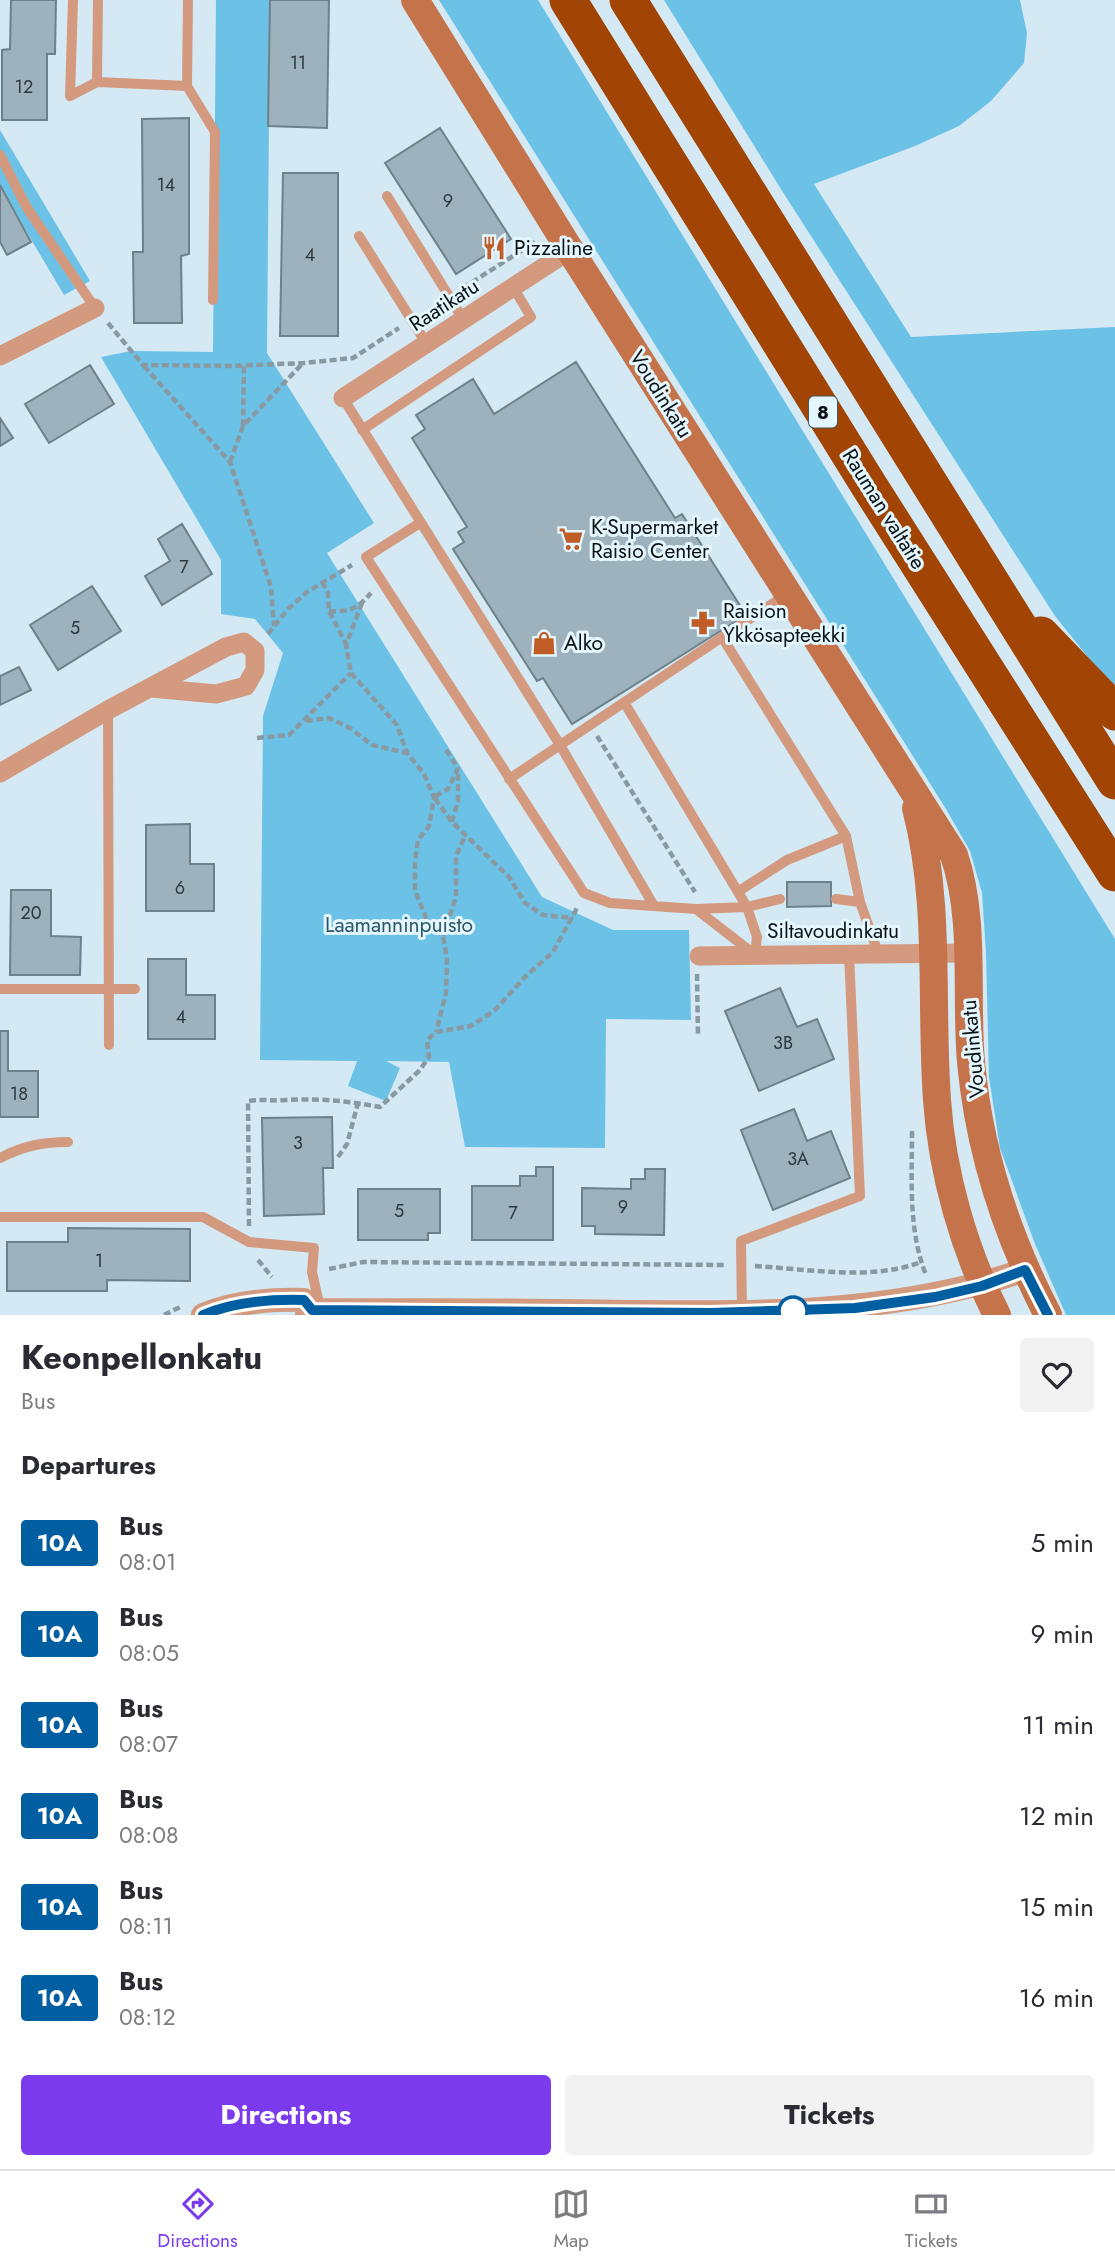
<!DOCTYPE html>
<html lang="en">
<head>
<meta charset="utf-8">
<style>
	:root { --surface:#fff; --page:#f2f2f3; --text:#2b2b33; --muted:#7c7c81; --line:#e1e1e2; --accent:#7c3aed }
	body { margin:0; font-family:Jost,sans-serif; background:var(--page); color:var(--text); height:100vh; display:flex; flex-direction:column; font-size:26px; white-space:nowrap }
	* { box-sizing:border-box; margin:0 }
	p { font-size:23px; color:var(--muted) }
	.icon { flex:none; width:38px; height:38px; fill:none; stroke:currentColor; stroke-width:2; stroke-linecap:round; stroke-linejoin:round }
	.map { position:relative; height:1315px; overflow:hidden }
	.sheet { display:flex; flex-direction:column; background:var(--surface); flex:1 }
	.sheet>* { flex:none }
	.badge { padding:0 14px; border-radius:5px; font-size:24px; line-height:46px }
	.map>.badge { position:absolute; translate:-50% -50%; box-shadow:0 0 0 4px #fff }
	h2 { padding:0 21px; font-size:26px; line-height:63px }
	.round { display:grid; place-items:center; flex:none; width:74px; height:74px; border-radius:7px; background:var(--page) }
	.head { display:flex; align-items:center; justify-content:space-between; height:119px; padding:0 21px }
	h1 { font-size:33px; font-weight:700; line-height:52px }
	.button { display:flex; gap:14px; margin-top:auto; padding:14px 21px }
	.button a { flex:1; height:80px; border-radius:7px; background:var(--accent); color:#fff; font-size:28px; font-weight:700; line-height:80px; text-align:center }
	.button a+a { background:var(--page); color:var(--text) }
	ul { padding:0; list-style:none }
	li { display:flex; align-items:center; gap:21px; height:91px; padding:0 21px }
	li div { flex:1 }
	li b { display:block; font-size:26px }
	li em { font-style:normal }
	li .badge { min-width:77px; font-weight:700; text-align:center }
	.dock { display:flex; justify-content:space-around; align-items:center; height:98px; border-top:2px solid var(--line); background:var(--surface); font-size:19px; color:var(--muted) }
	.dock a { display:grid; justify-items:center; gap:4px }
	.dock .on { color:var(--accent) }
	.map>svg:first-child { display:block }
	.green { fill:#6cc2e6 }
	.building { fill:#9db2bc; stroke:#6d818a; stroke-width:2 }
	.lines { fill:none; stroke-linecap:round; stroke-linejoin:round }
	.path { stroke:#8999a1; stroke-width:4.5; stroke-dasharray:7 3.5; stroke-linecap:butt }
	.service { stroke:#d39a7f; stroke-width:10 }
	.minor { stroke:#d39a7f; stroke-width:19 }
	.tertiary { stroke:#d39a7f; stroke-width:24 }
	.secondary { stroke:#c5734a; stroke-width:28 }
	.motorway { stroke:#a14404; stroke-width:37 }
	.line-casing { stroke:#fff; stroke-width:16 }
	.line { stroke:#005ea1; stroke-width:10 }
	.stop-dot { fill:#fff; stroke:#005ea1; stroke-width:3.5 }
	.labels { text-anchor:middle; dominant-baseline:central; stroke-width:6; stroke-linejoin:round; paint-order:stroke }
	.number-label { font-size:18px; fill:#2e393e }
	.shield { fill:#e4f6fe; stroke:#4b565a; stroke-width:2 }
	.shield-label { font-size:19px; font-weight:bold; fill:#091114 }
	.poi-label { font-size:21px; fill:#091114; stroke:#e4f6fe; text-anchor:start }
	.street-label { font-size:21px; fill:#091114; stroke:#e4f6fe }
	.park-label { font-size:21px; fill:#2b576a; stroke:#e4f6fe }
</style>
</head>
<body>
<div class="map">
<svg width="1115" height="1315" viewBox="0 0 1115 1315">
	<rect width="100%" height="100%" fill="#d4e9f4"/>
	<path class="green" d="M216,0H270L267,353L374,523L327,553L542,897L613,930H689L691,1020L606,1019L605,1148L465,1147L449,1062L386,1061L400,1068L386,1101L348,1086L357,1061L260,1060L263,716L283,653L255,619L221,614V560L101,357L131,351L213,352Z
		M439,0H538L1115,939V1315H1066L1035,1244L1000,1148L989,1077L986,953L982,893L970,851L946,809Z
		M664,0H1020L1027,33L1024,63L991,101L959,126L915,146L814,184L911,337L1115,327V691L1055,616L784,194Z
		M0,130L90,281L64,295L0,187Z"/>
	<path class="building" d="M11,0H56L55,54H47V120H2V50L10,49Z
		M270,0H329L327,128L268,126Z
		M189,118V254L181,256L182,323H134L133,252H143L142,119Z
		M440,128L511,239L456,274L385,163Z
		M283,173H338V336H280Z
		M0,185L31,242L7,255L0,242Z
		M576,362L675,518L682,514L746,615L572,724L543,678L537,681L453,549L464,542L458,532L467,527L412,438L425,429L416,415L473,379L494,414Z
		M90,365L114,404L49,443L25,404Z
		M0,418L13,438L0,446Z
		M182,524L212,574L162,605L145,576L170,561L158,539Z
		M92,586L121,631L58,670L30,625Z
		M19,667L31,690L0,705V676Z
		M190,824V864H214V911H146V825Z
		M787,882H831V906L787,907Z
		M11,890H51V936L81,937L80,975H10Z
		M148,959H186V995H215V1039H148Z
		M780,988L797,1027L817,1019L834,1059L759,1091L725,1011Z
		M0,1031H8V1071H38V1117H0Z
		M794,1109L807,1141L831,1131L850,1178L773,1210L741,1130Z
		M332,1117L333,1168H323L324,1214L264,1216L262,1118Z
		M536,1167H553V1240H472V1186H520V1176H536Z
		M645,1169H665L664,1235L595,1234V1226H582V1188L631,1189V1179H645Z
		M358,1189H440V1233H428V1240H358Z
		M68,1228L190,1229V1281L107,1280V1291H7V1242H68Z"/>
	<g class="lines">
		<path class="path" d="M463,288L535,242
			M108,323L143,365L231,366L304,363L353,358L399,328
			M144,366L230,462L271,587L274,626
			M243,426L244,365
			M230,462L243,426L303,363
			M322,582L328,593L329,611L346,644
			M362,603L346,645L351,673L397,725L407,753L424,774L434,797L429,826L418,840L415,861V891L426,918L443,936L447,959L446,993L436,1032
			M329,611C350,612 357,609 371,593
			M268,634L288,609L307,592L352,565
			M306,721L329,718L350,728L372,745L407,753
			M597,736L695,892
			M257,738L289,735L351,673
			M446,750L458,768L448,789L434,797L452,822L509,877L525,903L543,915L573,918
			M452,822L458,801V772
			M443,936L456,897V856L465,836
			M697,974L698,1036
			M912,1131C912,1179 908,1230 926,1275
			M338,1157L347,1144L358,1103
			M249,1226L248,1101C262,1099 273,1101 286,1100C318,1098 349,1101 380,1107L419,1071L429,1057L427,1040L436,1032L471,1026L495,1010L524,978L553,952L577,908
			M258,1260L272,1277
			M755,1266C807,1269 872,1281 921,1262
			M329,1269L363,1262L725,1265
			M164,1315L182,1306"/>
		<path class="service" d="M73,0L70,96L97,82
			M98,0L97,82L187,86L188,0
			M187,86L215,132L213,300
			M0,155L27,208L95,308
			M387,196L463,319
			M359,236L426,343
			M343,398L560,745L654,906
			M362,430L531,317L513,287
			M420,523L366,557L584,893L610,903L696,909L747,907L780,899
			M722,637L846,836L860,902L878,953
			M624,702L747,907L757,937L755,954
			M108,710L109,1045
			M509,779L787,594
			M739,891L787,860L846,836
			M836,899L860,902
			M696,909L754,954
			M0,989H135
			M0,1158C23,1146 43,1142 68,1142
			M0,1217H203L249,1242L314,1248L312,1272L320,1308
			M742,1312L741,1241L860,1196L849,954"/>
		<path class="minor" d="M0,356L95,308
			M343,398L570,250
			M0,773L108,710L226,647L244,642L255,651V670L246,686L216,694L151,688
			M699,956L967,953"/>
		<path class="tertiary" d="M203,1315C234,1302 270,1299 304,1300L312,1310
			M307,1315L312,1310C416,1310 521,1310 626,1312C763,1313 894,1315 1025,1270"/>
		<path class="secondary" d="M415,0L570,250L954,855C976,920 965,994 971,1062C979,1150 1007,1236 1048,1315
			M916,808C941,904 930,1002 937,1100C942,1173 964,1250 997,1315"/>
		<path class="motorway" d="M568,0L868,484L1115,873
			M628,0L1115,781
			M1041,635L1115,712"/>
	</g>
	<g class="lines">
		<g class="line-casing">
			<path id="line" d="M203,1315C234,1302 270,1299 304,1300L312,1310L711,1313L855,1308L935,1297L982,1286L1025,1270L1048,1315"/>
		</g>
		<use href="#line" class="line"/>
	</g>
	<defs>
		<g id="restaurant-bare" transform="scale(1.89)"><path d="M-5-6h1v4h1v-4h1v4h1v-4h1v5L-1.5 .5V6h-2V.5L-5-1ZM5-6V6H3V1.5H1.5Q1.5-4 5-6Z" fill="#c05c25" stroke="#e4f6fe" stroke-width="2.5" paint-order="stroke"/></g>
		<g id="supermarket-bare" transform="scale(1.89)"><path d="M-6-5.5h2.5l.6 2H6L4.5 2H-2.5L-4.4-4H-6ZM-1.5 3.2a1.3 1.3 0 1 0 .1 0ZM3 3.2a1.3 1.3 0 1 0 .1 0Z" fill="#c05c25" stroke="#e4f6fe" stroke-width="2.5" paint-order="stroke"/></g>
		<g id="pharmacy-bare" transform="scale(1.89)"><path d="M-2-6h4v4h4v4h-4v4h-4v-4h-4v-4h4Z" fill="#c05c25" stroke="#e4f6fe" stroke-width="2.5" paint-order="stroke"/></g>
		<g id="shop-bare" transform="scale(1.89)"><path d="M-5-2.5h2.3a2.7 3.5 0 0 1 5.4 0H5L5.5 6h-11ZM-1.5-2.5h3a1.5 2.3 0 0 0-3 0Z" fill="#c05c25" stroke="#e4f6fe" stroke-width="2.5" paint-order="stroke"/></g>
	</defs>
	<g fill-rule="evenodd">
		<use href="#restaurant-bare" x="494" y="248"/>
		<use href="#supermarket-bare" x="571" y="539"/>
		<use href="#pharmacy-bare" x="703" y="623"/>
		<use href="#shop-bare" x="544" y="643"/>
	</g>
	<circle class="stop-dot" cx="793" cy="1311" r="14"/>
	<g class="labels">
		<g class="number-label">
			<text x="298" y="63">11</text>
			<text x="24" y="87">12</text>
			<text x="166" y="185">14</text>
			<text x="448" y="201">9</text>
			<text x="310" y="255">4</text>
			<text x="184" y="567">7</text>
			<text x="75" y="628">5</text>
			<text x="180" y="888">6</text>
			<text x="31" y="913">20</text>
			<text x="181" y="1017">4</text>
			<text x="783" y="1043">3B</text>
			<text x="19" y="1094">18</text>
			<text x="298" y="1143">3</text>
			<text x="798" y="1159">3A</text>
			<text x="623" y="1207">9</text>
			<text x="399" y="1211">5</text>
			<text x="513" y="1213">7</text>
			<text x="99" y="1261">1</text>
		</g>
		<rect class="shield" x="809" y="396.5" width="28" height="31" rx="5"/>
		<g class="shield-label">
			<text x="823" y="412">8</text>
		</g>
		<g class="poi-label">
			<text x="514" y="248">Pizzaline</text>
			<text x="591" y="527">K-Supermarket<tspan x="591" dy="24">Raisio Center</tspan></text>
			<text x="723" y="611">Raision<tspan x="723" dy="24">Ykkösapteekki</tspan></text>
			<text x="564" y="643">Alko</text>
		</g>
		<g class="street-label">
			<text transform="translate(444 305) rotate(-33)">Raatikatu</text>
			<text transform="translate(661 394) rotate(58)">Voudinkatu</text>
			<text transform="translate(884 509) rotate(58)">Rauman valtatie</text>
			<text x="833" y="931">Siltavoudinkatu</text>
			<text transform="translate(973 1049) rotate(-95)">Voudinkatu</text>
		</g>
		<g class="park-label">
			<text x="399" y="925">Laamanninpuisto</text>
		</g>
	</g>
</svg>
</div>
<section class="sheet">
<div class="head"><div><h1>Keonpellonkatu</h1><p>Bus</p></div><a class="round"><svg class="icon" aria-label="heart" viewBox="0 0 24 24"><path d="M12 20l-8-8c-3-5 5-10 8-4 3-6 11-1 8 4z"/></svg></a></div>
<h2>Departures</h2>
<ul>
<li><span class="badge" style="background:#005ea1;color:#fff">10A</span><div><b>Bus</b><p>08:01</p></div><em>5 min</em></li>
<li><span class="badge" style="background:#005ea1;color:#fff">10A</span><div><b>Bus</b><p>08:05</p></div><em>9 min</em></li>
<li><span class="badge" style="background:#005ea1;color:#fff">10A</span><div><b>Bus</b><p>08:07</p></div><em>11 min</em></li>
<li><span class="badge" style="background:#005ea1;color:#fff">10A</span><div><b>Bus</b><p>08:08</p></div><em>12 min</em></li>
<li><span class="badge" style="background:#005ea1;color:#fff">10A</span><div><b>Bus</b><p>08:11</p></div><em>15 min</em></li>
<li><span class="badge" style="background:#005ea1;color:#fff">10A</span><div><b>Bus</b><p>08:12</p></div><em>16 min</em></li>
</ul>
<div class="button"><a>Directions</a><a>Tickets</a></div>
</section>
<nav class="dock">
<a class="on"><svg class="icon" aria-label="directions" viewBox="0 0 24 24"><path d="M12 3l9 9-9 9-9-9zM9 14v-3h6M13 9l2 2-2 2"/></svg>Directions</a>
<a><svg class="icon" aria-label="map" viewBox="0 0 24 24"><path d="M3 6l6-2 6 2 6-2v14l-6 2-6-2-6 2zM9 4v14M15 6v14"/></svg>Map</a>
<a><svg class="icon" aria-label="tickets" viewBox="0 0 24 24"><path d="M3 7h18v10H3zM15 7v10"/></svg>Tickets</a>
</nav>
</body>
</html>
